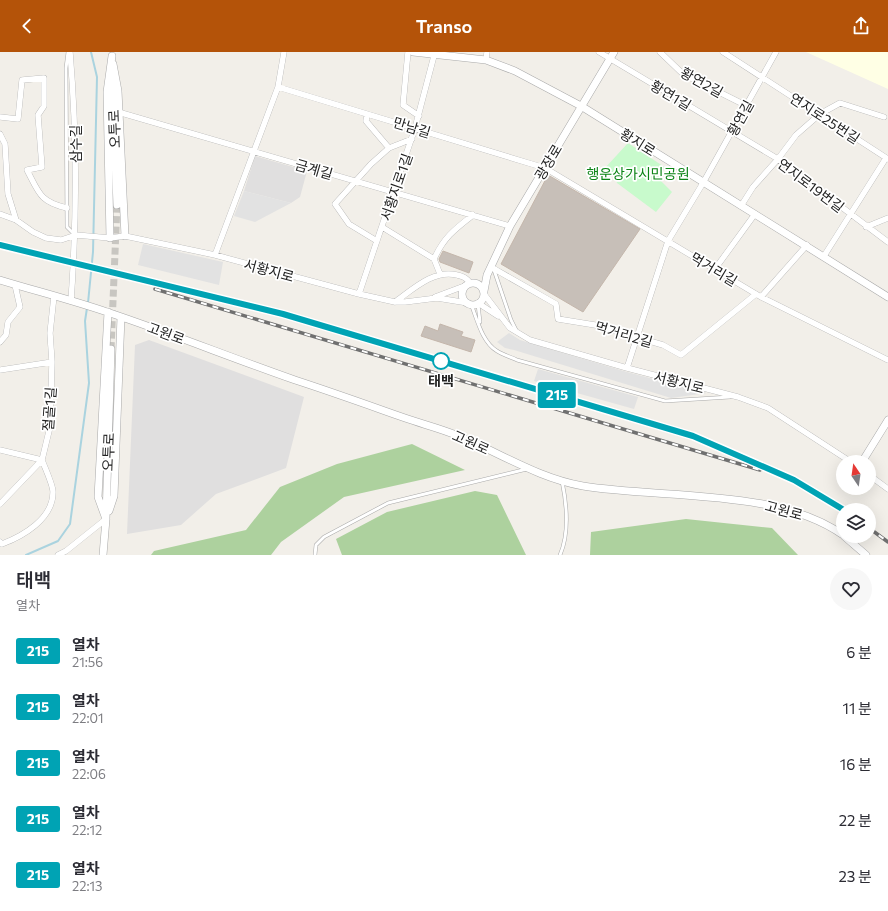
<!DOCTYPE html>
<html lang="ko">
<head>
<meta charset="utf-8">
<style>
	:root { --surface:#fff; --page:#f7f7f7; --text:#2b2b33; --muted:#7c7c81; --accent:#b45309 }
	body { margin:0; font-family:Commissioner,"Noto Sans KR",sans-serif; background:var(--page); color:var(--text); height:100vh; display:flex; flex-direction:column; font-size:15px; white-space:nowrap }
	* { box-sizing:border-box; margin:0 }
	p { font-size:13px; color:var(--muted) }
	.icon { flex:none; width:22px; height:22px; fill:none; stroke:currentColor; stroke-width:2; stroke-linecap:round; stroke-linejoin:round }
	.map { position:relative; height:503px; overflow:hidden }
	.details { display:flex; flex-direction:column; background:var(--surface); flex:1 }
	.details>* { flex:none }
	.badge { padding:0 8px; border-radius:3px; font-size:14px; line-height:26px }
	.needle { width:26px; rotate:347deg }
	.buttons { position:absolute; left:836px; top:403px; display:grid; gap:8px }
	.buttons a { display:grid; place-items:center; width:40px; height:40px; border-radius:50%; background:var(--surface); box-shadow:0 4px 16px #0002; font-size:20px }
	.map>.badge { position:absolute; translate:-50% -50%; box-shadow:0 0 0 2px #fff }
	.round { display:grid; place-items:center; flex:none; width:42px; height:42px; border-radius:21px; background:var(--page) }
	.head { display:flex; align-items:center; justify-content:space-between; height:68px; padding:0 16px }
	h1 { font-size:19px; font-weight:600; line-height:30px }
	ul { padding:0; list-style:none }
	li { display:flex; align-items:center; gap:12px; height:56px; padding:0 16px }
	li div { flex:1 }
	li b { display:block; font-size:15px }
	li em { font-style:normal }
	li .badge { min-width:44px; font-weight:700; text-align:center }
	header { display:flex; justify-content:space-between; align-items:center; height:52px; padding:0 16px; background:var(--accent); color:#fff; font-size:18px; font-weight:600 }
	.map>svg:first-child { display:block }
	.residential { fill:#e0dfdf }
	.education { fill:#ffffe5 }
	.forest { fill:#add19e }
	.park { fill:#c8facc }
	.parking { fill:#e2e2e2 }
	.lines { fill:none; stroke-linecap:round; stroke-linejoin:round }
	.stream { stroke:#aad3df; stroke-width:2 }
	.building { fill:#c7bfb8; stroke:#c4b6ab }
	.tertiary-tunnel { stroke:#c8c6c1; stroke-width:7; stroke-dasharray:7 3.5; stroke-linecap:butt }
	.service-casing { stroke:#a9a9a9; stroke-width:4 }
	.minor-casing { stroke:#a9a9a9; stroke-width:6 }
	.tertiary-casing { stroke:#a9a9a9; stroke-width:8 }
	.service { stroke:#fff; stroke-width:3 }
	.minor { stroke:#fff; stroke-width:5.5 }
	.tertiary { stroke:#fff; stroke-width:7 }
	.rail-casing { stroke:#707070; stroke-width:3.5 }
	.rail { stroke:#fff; stroke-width:2; stroke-dasharray:6; stroke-linecap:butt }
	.line-casing { stroke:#fff; stroke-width:9 }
	.line { stroke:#00a3b4; stroke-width:6 }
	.stop-dot { fill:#fff; stroke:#00a3b4; stroke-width:2 }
	.labels { text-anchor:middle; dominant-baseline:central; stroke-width:3.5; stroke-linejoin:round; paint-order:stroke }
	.street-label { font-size:14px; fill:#222; stroke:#fff }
	.park-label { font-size:14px; fill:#0c8416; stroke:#fff }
	.stop-label { font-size:14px; font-weight:bold; fill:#222; stroke:#fff }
</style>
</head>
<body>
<header><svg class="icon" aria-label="back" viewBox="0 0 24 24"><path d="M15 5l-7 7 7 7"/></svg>Transo<svg class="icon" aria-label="share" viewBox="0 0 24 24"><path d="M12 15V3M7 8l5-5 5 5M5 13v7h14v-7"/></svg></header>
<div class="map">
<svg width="888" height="503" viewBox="0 0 888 503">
	<rect width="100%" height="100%" fill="#f2efe9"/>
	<path class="residential" d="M255,104L307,119L300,145L291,151L244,139Z
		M149,288L304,345L286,416L216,442L181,473L127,482L135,293Z"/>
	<path class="education" d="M806,0H888V37Z"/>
	<path class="forest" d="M412,392L465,418L344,445L281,490L271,503H151L154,499L246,478L280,435L337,412Z
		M475,439L497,443L526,503H342L336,487L387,460Z
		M686,467L772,476L798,503H590L591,480Z"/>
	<path class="park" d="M628,91L666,116L658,126L672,140L656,160L617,131L614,122L605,116Z"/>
	<path class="parking" d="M244,139L291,151L255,170L234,164Z
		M143,192L223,210L219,233L138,213Z
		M509,281L520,288L627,320L707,341L671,346L514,298L505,296L497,290Z
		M538,317L638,345L634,357L534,329Z"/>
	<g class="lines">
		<path class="stream" d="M88,251L93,200L97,25L91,0
			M26,503L58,489L70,472L89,331L85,269L87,256"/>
	</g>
	<path class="building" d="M548,123L640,177L583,260L501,212Z
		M443,199L473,210L469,221L440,210L439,207Z
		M440,272L463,280L461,284L475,288L471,300L421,284L425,274L438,279Z"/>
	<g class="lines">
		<path class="tertiary-tunnel" d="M111,297L117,153"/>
		<g class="service-casing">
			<path id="service" d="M68,0L66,16L67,175L74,182
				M494,218L511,268L516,278
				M471,252C477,267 482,290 497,299C503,303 511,305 517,308L665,349L730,345
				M478,252L480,270
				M315,503L316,493L324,485L388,451L527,417
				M560,503C570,480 567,453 562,429"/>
		</g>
		<g class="minor-casing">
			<path id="minor" d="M70,0C77,83 77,166 71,249
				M408,0L403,53L419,64
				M599,0L778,107L888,190
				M660,0L683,22L747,54
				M723,0L888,107
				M486,8L487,0
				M278,35L545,116L761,245L888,308
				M118,60L510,174
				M367,62L366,69L389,96
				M0,65L18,67L22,28L44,26V54L38,63L42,115L27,118C39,141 40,150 67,156
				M0,82L5,92L8,142L16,168
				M741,154L753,135L778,107L796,83L820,62L840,51L884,65
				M0,162L16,168L33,180L46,186L61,188L76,183L110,186L125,184L215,203L359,242L395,250H405L437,246L468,251
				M382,175L434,207
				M866,175L888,166
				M377,189L349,172L335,152L371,112L389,96L412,87
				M215,203L278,35L284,0
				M824,204L886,106
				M491,215L556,252L558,267L595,273L663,293L681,303L756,242
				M715,217L755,162
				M440,222L434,207C444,185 455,177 473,163
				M359,242L415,76L435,0
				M484,242L510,276L530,288L627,316L738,345L768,356L851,410
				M435,245L467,233
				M761,245L807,193
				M395,250C413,237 434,217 457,223C463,224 467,226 470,231
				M478,251L498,264
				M0,290L6,283L8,270L20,255L15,233
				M627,316L668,189L703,131L776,0
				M0,318L52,310
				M0,398L42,408C45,416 53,433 53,440C53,467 23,484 2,492L0,490
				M869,423L888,437
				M0,452L42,408L50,375L52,310L50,281L54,244
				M58,503L66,499L106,467"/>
		</g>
		<g class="tertiary-casing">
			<path id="tertiary" d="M413,0L486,8L515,19L581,54L888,245
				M113,12L118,39L125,184
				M112,28L117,153
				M110,186L107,40L112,4
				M0,228C36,239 72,248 107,260C170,281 232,306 295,328C332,340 368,353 405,366C422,372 439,376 456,383C499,400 537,426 583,434C663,447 777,436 843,483
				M462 242a11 11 0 1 1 22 0a11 11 0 1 1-22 0Z
				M484,239L487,223L510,174L614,0
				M862,410L888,368
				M109,459L114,444L121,265
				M106,467L98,445L108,260
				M844,484L866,503
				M103,503L106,467L111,297"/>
		</g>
		<use href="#service" class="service"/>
		<use href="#minor" class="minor"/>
		<use href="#tertiary" class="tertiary"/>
		<g class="rail-casing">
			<path id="rail" d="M0,193L283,262L693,384L795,428L844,458
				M155,237L760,418
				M869,476L888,490"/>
		</g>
		<use href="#rail" class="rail"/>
	</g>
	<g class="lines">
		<g class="line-casing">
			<path id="line" d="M0,193L283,262L693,384L794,428L844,458"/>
		</g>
		<use href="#line" class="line"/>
	</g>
	<circle class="stop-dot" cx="441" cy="309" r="8"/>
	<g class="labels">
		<g class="street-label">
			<text transform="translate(702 30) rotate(29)">황연2길</text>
			<text transform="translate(671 43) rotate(31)">황연1길</text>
			<text transform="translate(740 66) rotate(-61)">황연길</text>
			<text transform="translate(825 66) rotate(33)">연지로25번길</text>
			<text transform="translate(412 75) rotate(17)">만남길</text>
			<text transform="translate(114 77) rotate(-92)">오투로</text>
			<text transform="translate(638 90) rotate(32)">황지로</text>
			<text transform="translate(75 92) rotate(-90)">삼수길</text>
			<text transform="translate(548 110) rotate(-59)">광장로</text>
			<text transform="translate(314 117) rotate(16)">금계길</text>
			<text transform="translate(811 133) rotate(37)">연지로19번길</text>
			<text transform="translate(396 135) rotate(-71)">서황지로1길</text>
			<text transform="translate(714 217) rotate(31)">먹거리길</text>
			<text transform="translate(269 218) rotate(15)">서황지로</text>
			<text transform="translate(166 281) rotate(20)">고원로</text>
			<text transform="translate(624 282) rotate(16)">먹거리2길</text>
			<text transform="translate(679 330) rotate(14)">서황지로</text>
			<text transform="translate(49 357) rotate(-86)">절골1길</text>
			<text transform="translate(471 390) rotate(24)">고원로</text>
			<text transform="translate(108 400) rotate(-88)">오투로</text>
			<text transform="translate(784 458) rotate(15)">고원로</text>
		</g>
		<g class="park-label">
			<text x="638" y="121">행운상가시민공원</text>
		</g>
		<g class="stop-label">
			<text x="441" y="328">태백</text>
		</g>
	</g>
</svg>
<div class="buttons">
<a><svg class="needle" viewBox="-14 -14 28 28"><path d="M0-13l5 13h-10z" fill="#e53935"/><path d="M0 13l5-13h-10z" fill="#7c7c81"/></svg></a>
<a><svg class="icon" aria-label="layers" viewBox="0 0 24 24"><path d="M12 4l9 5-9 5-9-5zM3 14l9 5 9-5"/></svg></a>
</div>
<b class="badge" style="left:557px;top:343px;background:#00a3b4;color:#fff">215</b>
</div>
<section class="details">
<div class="head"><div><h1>태백</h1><p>열차</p></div><a class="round"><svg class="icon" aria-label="heart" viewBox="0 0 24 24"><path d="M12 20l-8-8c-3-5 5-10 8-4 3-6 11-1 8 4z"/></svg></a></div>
<ul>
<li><span class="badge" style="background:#00a3b4;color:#fff">215</span><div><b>열차</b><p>21:56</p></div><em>6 분</em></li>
<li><span class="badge" style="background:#00a3b4;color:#fff">215</span><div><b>열차</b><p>22:01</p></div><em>11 분</em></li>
<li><span class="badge" style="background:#00a3b4;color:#fff">215</span><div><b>열차</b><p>22:06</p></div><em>16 분</em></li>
<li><span class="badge" style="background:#00a3b4;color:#fff">215</span><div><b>열차</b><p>22:12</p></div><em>22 분</em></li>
<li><span class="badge" style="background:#00a3b4;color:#fff">215</span><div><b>열차</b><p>22:13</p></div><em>23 분</em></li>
</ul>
</section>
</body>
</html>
